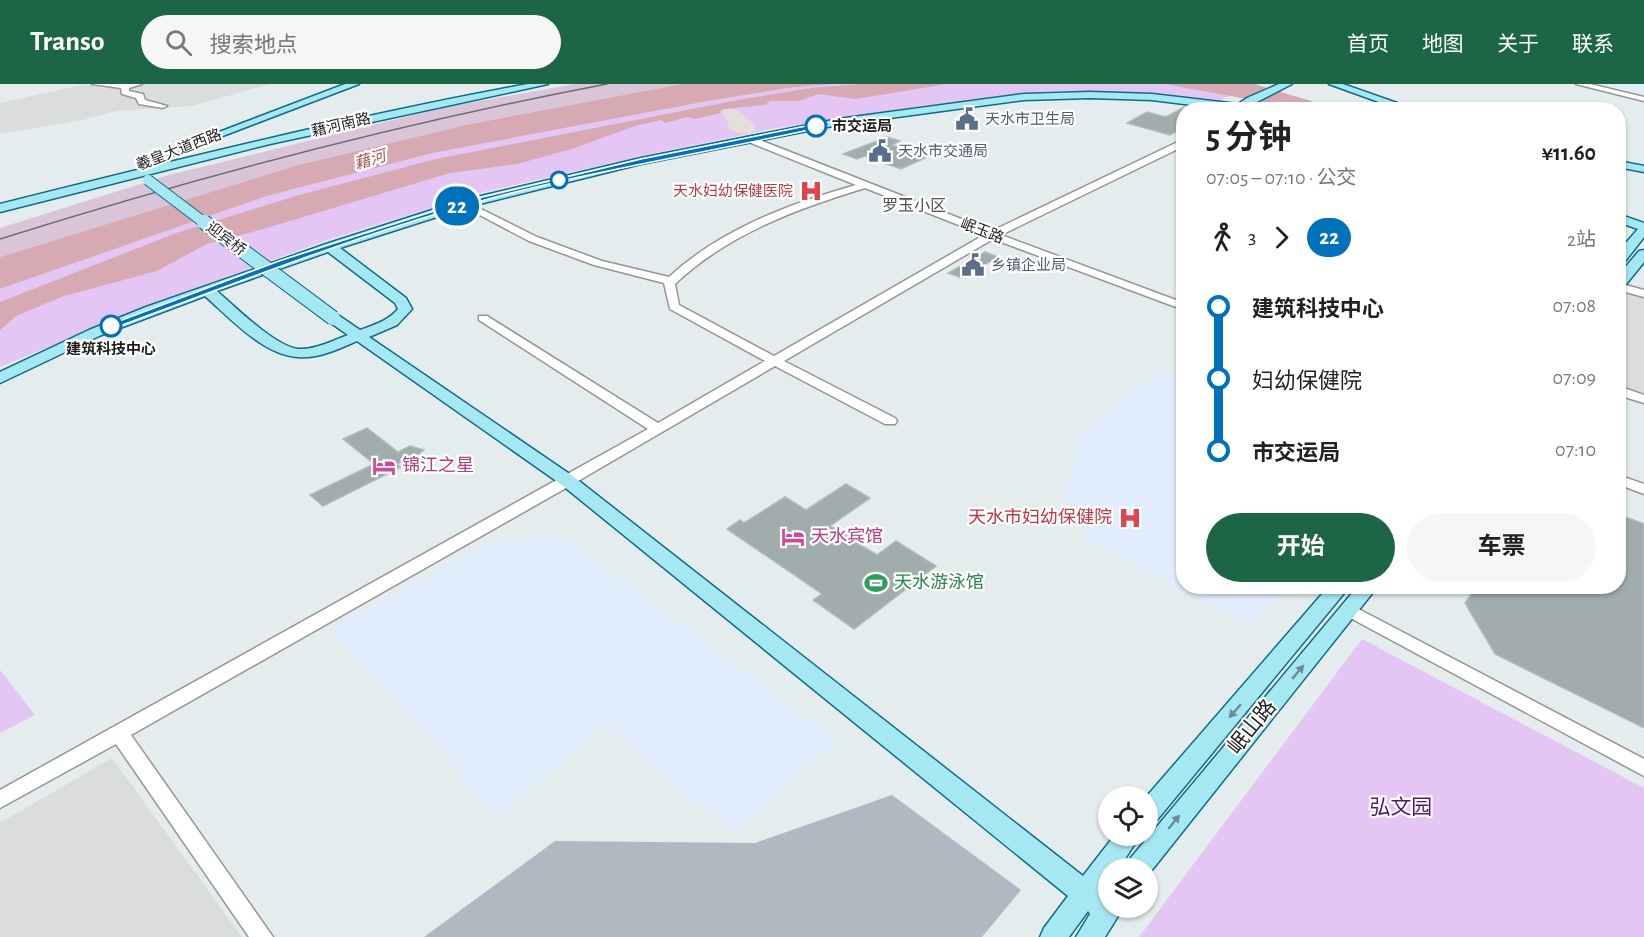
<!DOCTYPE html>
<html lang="zh">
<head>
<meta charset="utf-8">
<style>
	:root { --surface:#fff; --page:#f6f6f6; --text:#222; --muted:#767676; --accent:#1c6646 }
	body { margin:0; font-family:"Alegreya Sans","Noto Sans SC",sans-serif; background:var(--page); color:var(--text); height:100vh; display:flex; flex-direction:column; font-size:22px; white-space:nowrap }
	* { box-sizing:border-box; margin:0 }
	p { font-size:20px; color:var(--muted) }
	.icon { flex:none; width:33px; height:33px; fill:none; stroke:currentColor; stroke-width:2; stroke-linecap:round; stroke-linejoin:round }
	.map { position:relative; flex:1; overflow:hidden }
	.details { position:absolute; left:1176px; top:18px; width:450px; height:492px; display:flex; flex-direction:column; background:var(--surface); border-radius:24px; box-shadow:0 2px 4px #0004 }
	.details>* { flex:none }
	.badge { padding:0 12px; border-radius:20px; font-size:21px; line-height:39px }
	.fabs { position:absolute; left:1098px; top:702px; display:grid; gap:12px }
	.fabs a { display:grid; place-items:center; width:60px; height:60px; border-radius:50%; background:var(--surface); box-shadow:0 2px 4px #0004; font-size:30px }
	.map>.badge { position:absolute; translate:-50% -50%; box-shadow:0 0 0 3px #fff }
	.legs { display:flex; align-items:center; gap:9px; height:66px; padding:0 30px; font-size:20px }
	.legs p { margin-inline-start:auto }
	.overview { display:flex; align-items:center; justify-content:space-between; height:102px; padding:0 30px }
	h1 { font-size:33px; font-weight:700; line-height:45px }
	.action { display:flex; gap:12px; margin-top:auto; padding:12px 30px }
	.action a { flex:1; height:69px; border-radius:36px; background:var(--accent); color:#fff; font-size:24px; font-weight:700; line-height:69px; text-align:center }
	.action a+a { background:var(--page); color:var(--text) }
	ul { padding:0 30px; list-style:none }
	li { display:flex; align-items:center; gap:21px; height:72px; font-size:22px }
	li i { display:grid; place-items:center; width:9px; height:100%; margin:0 8px; background:currentColor }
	li i::after { content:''; width:15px; height:15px; margin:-8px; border:4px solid; border-radius:50%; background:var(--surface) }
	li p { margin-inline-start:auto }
	li:first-child i { background:linear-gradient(#0000 50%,currentColor 0) }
	li:last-child i { background:linear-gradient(currentColor 50%,#0000 0) }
	header { display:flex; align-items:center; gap:36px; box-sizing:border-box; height:84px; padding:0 30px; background:var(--accent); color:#fff }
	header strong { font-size:28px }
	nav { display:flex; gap:33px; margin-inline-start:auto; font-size:21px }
	.search { width:420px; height:54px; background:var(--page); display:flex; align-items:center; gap:15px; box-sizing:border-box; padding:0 21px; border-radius:33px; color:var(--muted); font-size:22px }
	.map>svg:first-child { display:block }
	.residential { fill:#dbdcdc }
	.education { fill:#e1ecfc }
	.construction { fill:#b2b8c2 }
	.wetland { fill:#dac4d8 }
	.park { fill:#e4c6f4 }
	.plaza { fill:#e4dfda }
	.water { fill:#d7aab3 }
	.building { fill:#a1acac; stroke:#a9bebe; stroke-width:1.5 }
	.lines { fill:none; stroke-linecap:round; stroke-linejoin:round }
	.minor-casing { stroke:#959595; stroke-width:3 }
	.major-casing { stroke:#0f6c89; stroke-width:3 }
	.minor { fill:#fff; fill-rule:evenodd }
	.major { fill:#a6e8f2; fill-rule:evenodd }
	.tram { stroke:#6c6c6c; stroke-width:1.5 }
	.major-bridge-far1-casing { stroke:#0f6c89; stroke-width:12; stroke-linecap:butt }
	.major-bridge-casing { stroke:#0f6c89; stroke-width:16; stroke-linecap:butt }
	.major-bridge-far1 { stroke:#a6e8f2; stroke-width:10 }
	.major-bridge { stroke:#a6e8f2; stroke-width:14 }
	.oneway { fill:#698d93 }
	.line-1 { fill:#0072bc; stroke:#fff; stroke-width:1.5 }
	.stop-1-dot { fill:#fff; stroke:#0072bc; stroke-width:3 }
	.labels { text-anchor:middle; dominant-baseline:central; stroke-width:4.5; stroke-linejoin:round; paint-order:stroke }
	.far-service-label { font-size:15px; fill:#4e5e75; stroke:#fff; text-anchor:start }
	.far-street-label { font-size:15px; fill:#1e1e1e; stroke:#fff }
	.far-stop-label { font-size:15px; font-weight:bold; fill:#1e1e1e; stroke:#fff; text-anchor:start }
	.far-health-label { font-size:15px; fill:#be3a42; stroke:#fff; text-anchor:end }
	.far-water-label { font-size:16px; font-style:italic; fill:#a45a54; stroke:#fff }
	.far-neighbourhood-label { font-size:16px; fill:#515151; stroke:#fff }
	.hotel-label { font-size:18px; fill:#b23c85; stroke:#fff; text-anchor:start }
	.health-label { font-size:18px; fill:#be3a42; stroke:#fff; text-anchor:end }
	.leisure-label { font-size:18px; fill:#27864d; stroke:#fff; text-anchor:start }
	.near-street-label { font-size:21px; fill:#1e1e1e; stroke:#fff }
	.near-park-label { font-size:21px; fill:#521771; stroke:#fff }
</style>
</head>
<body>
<header>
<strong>Transo</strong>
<div class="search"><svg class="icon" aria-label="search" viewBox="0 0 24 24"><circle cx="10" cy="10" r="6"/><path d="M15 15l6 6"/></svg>搜索地点</div>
<nav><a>首页</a><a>地图</a><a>关于</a><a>联系</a></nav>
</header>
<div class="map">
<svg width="1644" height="853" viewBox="0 0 1644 853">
	<rect width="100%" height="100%" fill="#e5ecee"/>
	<path class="residential" d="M87,0L104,5L131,0H270L192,22L116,27L83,36L0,50V19Z
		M1623,206L1644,213V321L1619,311L1618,211Z
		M112,674L242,853H0V739Z"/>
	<path class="education" d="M1584,0H1644V14Z
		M1158,289L1183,299L1184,502L1287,503L1251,542L1086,454L1065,414L1078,353Z
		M564,454L837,657L734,749L601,639L500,734L331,543L493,458Z"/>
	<path class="construction" d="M892,711L1021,806L982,853H424L555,757L755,759Z"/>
	<path class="wetland" d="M575,0H682L470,40L298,81L0,173V144L169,91L446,23Z"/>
	<path class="park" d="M832,0H1164L1232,11L1221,16L1128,8L1051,7L916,23L777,44L660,68L484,108L330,155L153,220L0,283V205L267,112L433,69L708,17L788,4Z
		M1362,555L1644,704V853H1139Z
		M0,586L35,631L0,649Z"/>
	<path class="plaza" d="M725,25L737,26L754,40L755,47L740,50L729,45L726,33L720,28Z"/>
	<path class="water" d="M682,0H832L788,4L708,17L433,69L267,112L0,205V173L298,81L470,40Z
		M861,0H947L856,15L818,10L799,17H770L765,21L725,25L720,27L721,29L695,35L688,33L665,39L661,36L635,42L572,65L517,80L450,89L260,146L207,160L157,187L64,212L16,232L0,246V218L176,149L299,111L436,75L738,16L811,4Z
		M1164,0H1254L1321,20L1351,25H1302Z"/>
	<path class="building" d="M1184,23V43L1170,51L1127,39L1147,28L1166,33Z
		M887,53L900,57L892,61L927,73L901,85L865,72L857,75L843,70Z
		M985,168L998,173L962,194L948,189Z
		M367,344L398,368L410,362L424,366L415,373L396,380L401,383L323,422L310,411L374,380L343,355Z
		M846,400L870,414L830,442L877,471L896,457L936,482L854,545L813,516L822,510L727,445L740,436L744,439L785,413L806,426Z
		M1618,430L1644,440V644L1495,570L1465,519L1477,502H1618Z"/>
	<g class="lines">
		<g class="minor-casing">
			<path id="minor" d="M92,0H142L129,4V7L143,10L145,16L167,22L163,24L139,20L136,14L122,10L121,4Z
				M1576,0H1590L1644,13V17Z
				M746,53H752L992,147L1184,55V62L1001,151L1184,219V226L993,155L784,277L895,334L897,337L895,340H885L775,282L573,400L131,651L273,853H249L116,660L0,724V706L648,345L479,236V232H487L658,339L765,277L670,225L664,199L594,181L529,157L459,120L467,118L537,153L602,177L669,193C721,145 789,120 856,101L746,57ZM865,104L984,151L774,272L679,221L675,200C728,150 796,125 865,104Z
				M1618,199L1644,206V213L1618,206Z
				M1618,302L1644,311V319L1618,311Z
				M1618,391L1644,400V410L1618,400Z
				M1349,520L1644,675V692L1343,530L1341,526L1343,522Z"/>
		</g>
		<g class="major-casing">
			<path id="major" d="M345,0H359L152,79H144L143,77Z
				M528,0H548L270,60L0,128V120C175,76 350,33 528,0Z
				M1279,0H1292L1249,22L1266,26H1232L1152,16L1090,14L1024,16L838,41L641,80L468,123L340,164L406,214L412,225L397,241L369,253L574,393L1083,792L1114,752H1140L1119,784H1108V798L1102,807L1108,812V824H1123L1105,853H1076L1090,830L1088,827L1069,853H1040L1044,844L1068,812L562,401L357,257C339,265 318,275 298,273C263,271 230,234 205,212L99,252L0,299V288L89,246L146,223L326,160L460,117L641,74L838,35L1024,10L1090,8L1152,10L1238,20L1247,14ZM328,168L395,219L398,225C388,237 374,241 360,246L338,231H328L326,234L328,237L348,251C332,257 315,266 298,265C276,263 234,222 217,207Z
				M1329,0H1343L1417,26H1401Z
				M1618,77L1644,82V88L1618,83Z
				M1618,130L1644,139V153L1623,180L1618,181V168L1638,145L1618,138Z
				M1644,166V178L1623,204L1618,205V192L1639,167Z
				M1329,502H1350L1157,736L1148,739L1147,712Z
				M1358,502H1378L1148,791V784H1126L1129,776Z"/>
		</g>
		<use href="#minor" class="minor"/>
		<use href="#major" class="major"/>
		<path class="tram" d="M0,155C200,92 401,39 607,0"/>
		<g class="major-bridge-far1-casing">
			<path id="major-bridge-far1" d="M148,96L206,140"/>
		</g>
		<g class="major-bridge-casing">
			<path id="major-bridge" d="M204,138L333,234"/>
		</g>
		<use href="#major-bridge-far1" class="major-bridge-far1"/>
		<use href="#major-bridge" class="major-bridge"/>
	</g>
	<defs><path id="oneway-solid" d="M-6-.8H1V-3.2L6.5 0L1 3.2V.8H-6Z" transform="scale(1.5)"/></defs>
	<g class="oneway">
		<use href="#oneway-solid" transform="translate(1298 588) rotate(-50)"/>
		<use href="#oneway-solid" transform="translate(1235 627) rotate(131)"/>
		<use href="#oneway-solid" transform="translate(1174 738) rotate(-51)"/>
	</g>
	<path class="line-1" d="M816,40L818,44C701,70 582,88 467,121C347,155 231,201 114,244L106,242L279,177L462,118L641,75Z"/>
	<defs>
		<g id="civic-bare" transform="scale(1.8)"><path d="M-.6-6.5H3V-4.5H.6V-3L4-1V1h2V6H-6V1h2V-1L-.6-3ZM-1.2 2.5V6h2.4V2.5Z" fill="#5c6f8a" stroke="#fff" stroke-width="2.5" paint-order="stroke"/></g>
		<g id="hospital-bare" transform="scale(1.8)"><path d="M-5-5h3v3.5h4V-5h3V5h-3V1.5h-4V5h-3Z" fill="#e0444e" stroke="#fff" stroke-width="2.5" paint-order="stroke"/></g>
		<g id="hotel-bare" transform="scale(1.8)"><path d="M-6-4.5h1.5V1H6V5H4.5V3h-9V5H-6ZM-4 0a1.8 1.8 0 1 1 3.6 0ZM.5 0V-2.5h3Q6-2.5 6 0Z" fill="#d1479c" stroke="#fff" stroke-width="2.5" paint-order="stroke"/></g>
		<g id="stadium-bare" transform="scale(1.8)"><path d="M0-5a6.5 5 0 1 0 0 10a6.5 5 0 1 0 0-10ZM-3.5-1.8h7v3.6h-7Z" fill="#2e9e5b" stroke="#fff" stroke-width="2.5" paint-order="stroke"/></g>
	</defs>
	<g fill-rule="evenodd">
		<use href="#civic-bare" x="967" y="35"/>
		<use href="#civic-bare" x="880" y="67"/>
		<use href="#hospital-bare" x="811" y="107"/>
		<use href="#civic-bare" x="973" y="181"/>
		<use href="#hotel-bare" x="384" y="382"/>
		<use href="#hospital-bare" x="1130" y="434"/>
		<use href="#hotel-bare" x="793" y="453"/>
		<use href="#stadium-bare" x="876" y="499"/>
	</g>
	<g class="stop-1-dot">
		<circle cx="816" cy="42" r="10"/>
		<circle cx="559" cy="96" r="8"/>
		<circle cx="111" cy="242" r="10"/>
	</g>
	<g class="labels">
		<g class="far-service-label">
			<text x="985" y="35">天水市卫生局</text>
			<text x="898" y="67">天水市交通局</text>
			<text x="991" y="181">乡镇企业局</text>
		</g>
		<g class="far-street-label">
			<text transform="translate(341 41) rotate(-13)">藉河南路</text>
			<text transform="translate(179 66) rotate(-21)">羲皇大道西路</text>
			<text transform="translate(982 147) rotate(21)">岷玉路</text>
			<text transform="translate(226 155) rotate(37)">迎宾桥</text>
		</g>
		<g class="far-stop-label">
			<text x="832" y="42">市交运局</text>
			<text x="111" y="265" text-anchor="middle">建筑科技中心</text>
		</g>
		<g class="far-health-label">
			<text x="793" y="107">天水妇幼保健医院</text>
		</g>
		<g class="far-water-label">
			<text transform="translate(370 76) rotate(-17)">藉河</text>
		</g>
		<g class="far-neighbourhood-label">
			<text x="914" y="122">罗玉小区</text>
		</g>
		<g class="hotel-label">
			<text x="402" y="382">锦江之星</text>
			<text x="811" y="453">天水宾馆</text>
		</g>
		<g class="health-label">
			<text x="1112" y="434">天水市妇幼保健院</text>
		</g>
		<g class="leisure-label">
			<text x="894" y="499">天水游泳馆</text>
		</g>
		<g class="near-street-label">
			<text transform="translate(1252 643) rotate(-51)">岷山路</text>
		</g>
		<g class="near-park-label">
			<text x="1401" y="723">弘文园</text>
		</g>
	</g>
</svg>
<div class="fabs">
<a><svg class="icon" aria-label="locate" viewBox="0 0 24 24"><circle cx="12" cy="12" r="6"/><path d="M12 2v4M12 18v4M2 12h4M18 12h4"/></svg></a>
<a><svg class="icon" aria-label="layers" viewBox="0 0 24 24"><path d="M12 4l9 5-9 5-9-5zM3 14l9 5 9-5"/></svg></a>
</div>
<b class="badge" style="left:457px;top:122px;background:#0072bc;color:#fff">22</b>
<section class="details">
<div class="overview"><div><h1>5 分钟</h1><p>07:05 – 07:10 · 公交</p></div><b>¥11.60</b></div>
<div class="legs"><svg class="icon" aria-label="walk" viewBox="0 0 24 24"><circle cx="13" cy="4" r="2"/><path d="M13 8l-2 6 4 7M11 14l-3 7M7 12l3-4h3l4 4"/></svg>3<svg class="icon" aria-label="forward" viewBox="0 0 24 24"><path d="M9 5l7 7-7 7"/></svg><b class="badge" style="background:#0072bc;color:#fff">22</b><p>2站</p></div>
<ul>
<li><i style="color:#0072bc"></i><b>建筑科技中心</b><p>07:08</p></li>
<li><i style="color:#0072bc"></i><span>妇幼保健院</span><p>07:09</p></li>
<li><i style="color:#0072bc"></i><b>市交运局</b><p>07:10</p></li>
</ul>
<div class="action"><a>开始</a><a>车票</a></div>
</section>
</div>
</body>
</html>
